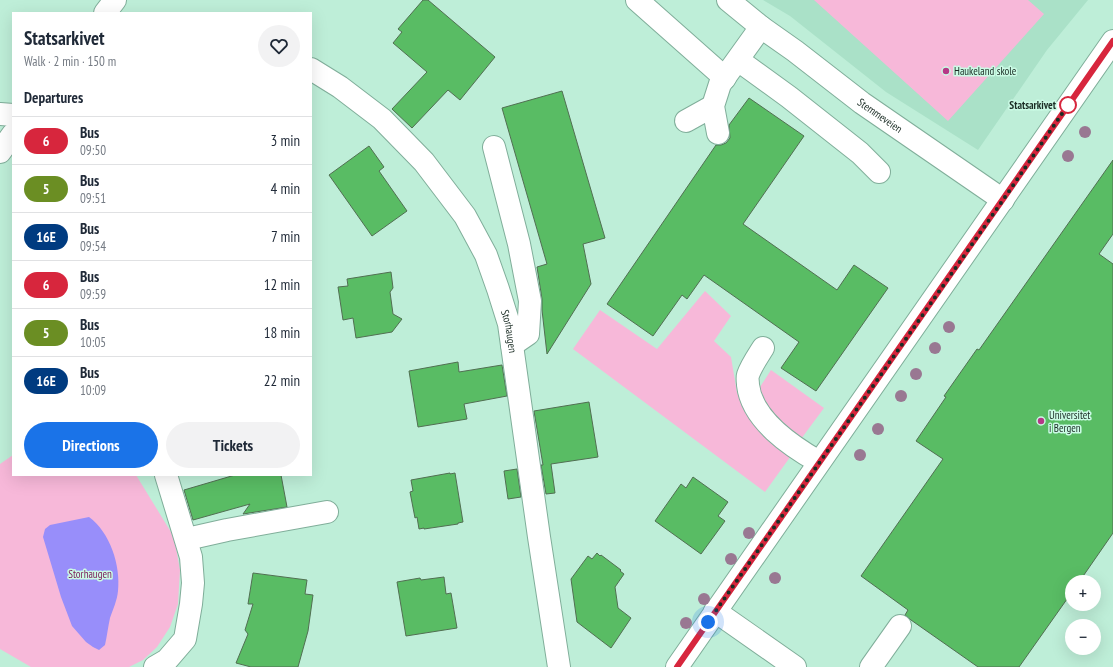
<!DOCTYPE html>
<html lang="en">
<head>
<meta charset="utf-8">
<style>
	:root { --surface:#fff; --page:#f2f2f3; --text:#1f2937; --muted:#747a83; --line:#e0e1e3; --accent:#1a73e8 }
	body { margin:0; font-family:"PT Sans Narrow",sans-serif; background:var(--page); color:var(--text); height:100vh; display:flex; flex-direction:column; font-size:15px; white-space:nowrap }
	* { box-sizing:border-box; margin:0 }
	p { font-size:13px; color:var(--muted) }
	.icon { flex:none; width:22px; height:22px; fill:none; stroke:currentColor; stroke-width:2; stroke-linecap:round; stroke-linejoin:round }
	.map { position:relative; flex:1; overflow:hidden }
	.drawer { position:absolute; left:12px; top:12px; width:300px; height:464px; display:flex; flex-direction:column; background:var(--surface); border-radius:0px; box-shadow:0 4px 16px #0002 }
	.drawer>* { flex:none }
	.badge { padding:0 8px; border-radius:13px; font-size:14px; line-height:26px }
	.fabs { position:absolute; left:1065px; top:575px; display:grid; gap:8px }
	.fabs a { display:grid; place-items:center; width:36px; height:36px; border-radius:50%; background:var(--surface); box-shadow:0 4px 16px #0002; font-size:20px }
	.you { position:absolute; width:20px; height:20px; margin:-10px; border:3px solid #fff; border-radius:50%; background:#1a73e8; box-shadow:0 0 0 6px #1a73e833 }
	.map>.badge { position:absolute; translate:-50% -50%; box-shadow:0 0 0 2px #fff }
	h2 { padding:0 12px; font-size:15px; line-height:36px }
	.round { display:grid; place-items:center; flex:none; width:42px; height:42px; border-radius:21px; background:var(--page) }
	.summary { display:flex; align-items:center; justify-content:space-between; height:68px; padding:0 12px }
	h1 { font-size:19px; font-weight:600; line-height:30px }
	.cta { display:flex; gap:8px; margin-top:auto; padding:8px 12px }
	.cta a { flex:1; height:46px; border-radius:24px; background:var(--accent); color:#fff; font-size:16px; font-weight:600; line-height:46px; text-align:center }
	.cta a+a { background:var(--page); color:var(--text) }
	ul { padding:0; list-style:none }
	li { display:flex; align-items:center; gap:12px; height:48px; padding:0 12px; border-top:1px solid var(--line) }
	li div { flex:1 }
	li b { display:block; font-size:15px }
	li em { font-style:normal }
	li .badge { min-width:44px; font-weight:700; text-align:center }
	.map>svg:first-child { display:block }
	.built { fill:#aae1c8 }
	.green { fill:#f7b8d9 }
	.water { fill:#988efa }
	.building { fill:#59bc64; stroke:#516f52 }
	.lines { fill:none; stroke-linecap:round; stroke-linejoin:round }
	.minor-casing { stroke:#80ae9a; stroke-width:24 }
	.major-casing { stroke:#80ae9a; stroke-width:24 }
	.minor { stroke:#fff; stroke-width:22 }
	.major { stroke:#fff; stroke-width:22 }
	.tree { fill:#997892 }
	.line-casing { stroke:#fff; stroke-width:9 }
	.line { stroke:#d7263d; stroke-width:6 }
	.walk { stroke:#1b2d25; stroke-width:4; stroke-dasharray:0 7.2 }
	.poi-dot { fill:#b53887; stroke:#cbfbe5; stroke-width:1.5 }
	.stop-dot { fill:#fff; stroke:#d7263d; stroke-width:2 }
	.labels { text-anchor:middle; dominant-baseline:central; stroke-width:3; stroke-linejoin:round; paint-order:stroke }
	.poi-label { font-size:11px; fill:#1b2d25; stroke:#cbfbe5; text-anchor:start }
	.stop-label { font-size:11px; font-weight:bold; fill:#1b2d25; stroke:#cbfbe5; text-anchor:end }
	.street-label { font-size:11px; fill:#1b2d25; stroke:#cbfbe5 }
	.park-label { font-size:11px; fill:#7b1859; stroke:#cbfbe5 }
</style>
</head>
<body>
<div class="map">
<svg width="1113" height="667" viewBox="0 0 1113 667">
	<rect width="100%" height="100%" fill="#beeed8"/>
	<path class="built" d="M763,0H1088L1047,50L978,150L886,92L790,16Z"/>
	<path class="green" d="M814,0H1028L1044,14L948,121Z
		M705,291L731,316L714,341L731,357L737,393L760,426L793,453L765,492L573,349L600,310L657,349Z
		M771,370L824,408L801,439L777,422L763,403L760,387Z
		M13,455V475H136L174,537L180,570L178,604L170,627L157,647L143,660L129,667H31L0,649V464Z"/>
	<path class="water" d="M89,517C110,532 121,566 118,591C117,601 113,609 110,618C108,627 107,636 105,645L99,650L93,647L86,642L72,626L61,597L43,537L45,529L50,525Z"/>
	<path class="building" d="M423,0H428L495,57L460,100L448,90L412,128L392,109L427,72L393,43L402,32L398,29Z
		M562,91L605,238L583,244L591,284L547,354L542,310V299L537,267L547,264L502,108Z
		M749,98L804,136L743,224L837,290L854,265L888,288L816,391L781,368L799,342L704,275L687,299L682,295L653,336L607,304L716,145H721L726,143L730,138L729,125Z
		M369,146L384,167L379,171L407,211L372,236L329,175Z
		M1113,160V234L1099,254L1113,264V533L1079,582H1072V592L1019,667H978L911,620L905,615L908,610L861,576L943,459L916,441L946,397L944,396L977,349L979,350Z
		M391,272L393,288L390,292L393,314L402,319L392,332L356,338L353,318L343,320L338,287L348,286L347,279Z
		M458,362L459,372L502,365L507,396L464,404L467,419L418,427L409,371Z
		M589,402L598,457L551,464L555,493L546,494L541,465H543L534,411Z
		M517,469L521,497L508,499L504,471Z
		M450,473V474L455,473L463,522L458,523V524L424,529V528L419,529L417,517L415,518L410,492L413,491L411,480Z
		M235,475H281L287,507L243,514L250,504L193,520L184,490Z
		M693,477L728,502L718,516L725,521L701,554L655,521L681,484L686,488Z
		M597,553L600,556L601,555L621,570L620,571L624,574L615,587L618,608L631,618L611,648L577,622L571,579L588,556L592,559Z
		M253,573L307,580L305,594L313,595L308,631L298,667H251L236,663L248,634L245,630L253,604H248Z
		M444,577L446,594L451,593L457,628L406,636L397,582L420,578L421,580Z"/>
	<g class="lines">
		<g class="minor-casing">
			<g id="minor">
				<path d="M637,0L725,78"/>
				<path id="s1" d="M728,0L761,27L795,51L862,103L1003,200"/>
				<path d="M105,13L115,0"/>
				<path d="M738,60L789,97L860,153L879,172"/>
				<path id="s2" d="M311,69L340,87L382,119L424,162L465,216L486,255L498,289L509,324L539,537L559,667"/>
				<path d="M0,114L13,115"/>
				<path d="M686,121L713,106"/>
				<path d="M718,133L713,106L720,84L761,27"/>
				<path d="M494,147L519,244L530,301L528,334L512,345"/>
				<path d="M0,152L13,134"/>
				<path d="M763,348C758,356 751,366 748,375C747,378 748,382 748,385C752,420 791,446 819,462"/>
				<path d="M187,539L227,530L327,512"/>
				<path d="M715,611L795,667"/>
				<path d="M155,667L167,660L185,639L191,604L193,583L191,557L166,475"/>
				<path d="M871,667L900,626"/>
			</g>
		</g>
		<g class="major-casing">
			<path id="major" d="M677,667L1113,41"/>
		</g>
		<use href="#minor" class="minor"/>
		<use href="#major" class="major"/>
	</g>
	<g class="tree">
		<circle cx="1085" cy="132" r="6"/>
		<circle cx="1068" cy="156" r="6"/>
		<circle cx="949" cy="327" r="6"/>
		<circle cx="935" cy="348" r="6"/>
		<circle cx="916" cy="374" r="6"/>
		<circle cx="901" cy="396" r="6"/>
		<circle cx="878" cy="429" r="6"/>
		<circle cx="860" cy="455" r="6"/>
		<circle cx="749" cy="533" r="6"/>
		<circle cx="731" cy="559" r="6"/>
		<circle cx="775" cy="578" r="6"/>
		<circle cx="704" cy="599" r="6"/>
		<circle cx="686" cy="623" r="6"/>
	</g>
	<g class="lines">
		<g class="line-casing">
			<path id="line" d="M677,667L1113,41"/>
		</g>
		<use href="#line" class="line"/>
		<path class="walk" d="M708,622L1003,200L1068,105"/>
	</g>
	<g class="poi-dot">
		<circle cx="946" cy="71" r="4"/>
		<circle cx="1041" cy="421" r="4"/>
	</g>
	<circle class="stop-dot" cx="1068" cy="105" r="8"/>
	<g class="labels">
		<g class="poi-label">
			<text x="954" y="71">Haukeland skole</text>
			<text x="1049" y="415">Universitet<tspan x="1049" dy="13">i Bergen</tspan></text>
		</g>
		<g class="stop-label">
			<text x="1056" y="105">Statsarkivet</text>
		</g>
		<g class="street-label">
			<text stroke="none"><textPath href="#s1" startOffset="191">Stemmeveien</textPath></text>
			<text stroke="none"><textPath href="#s2" startOffset="339">Storhaugen</textPath></text>
		</g>
		<g class="park-label">
			<text x="90" y="574">Storhaugen</text>
		</g>
	</g>
</svg>
<div class="fabs">
<a>+</a>
<a>−</a>
</div>
<div class="you" style="left:708px;top:622px"></div>
<section class="drawer">
<div class="summary"><div><h1>Statsarkivet</h1><p>Walk · 2 min · 150 m</p></div><a class="round"><svg class="icon" aria-label="heart" viewBox="0 0 24 24"><path d="M12 20l-8-8c-3-5 5-10 8-4 3-6 11-1 8 4z"/></svg></a></div>
<h2>Departures</h2>
<ul>
<li><span class="badge" style="background:#d7263d;color:#fff">6</span><div><b>Bus</b><p>09:50</p></div><em>3 min</em></li>
<li><span class="badge" style="background:#6b8e23;color:#fff">5</span><div><b>Bus</b><p>09:51</p></div><em>4 min</em></li>
<li><span class="badge" style="background:#003b80;color:#fff">16E</span><div><b>Bus</b><p>09:54</p></div><em>7 min</em></li>
<li><span class="badge" style="background:#d7263d;color:#fff">6</span><div><b>Bus</b><p>09:59</p></div><em>12 min</em></li>
<li><span class="badge" style="background:#6b8e23;color:#fff">5</span><div><b>Bus</b><p>10:05</p></div><em>18 min</em></li>
<li><span class="badge" style="background:#003b80;color:#fff">16E</span><div><b>Bus</b><p>10:09</p></div><em>22 min</em></li>
</ul>
<div class="cta"><a>Directions</a><a>Tickets</a></div>
</section>
</div>
</body>
</html>
